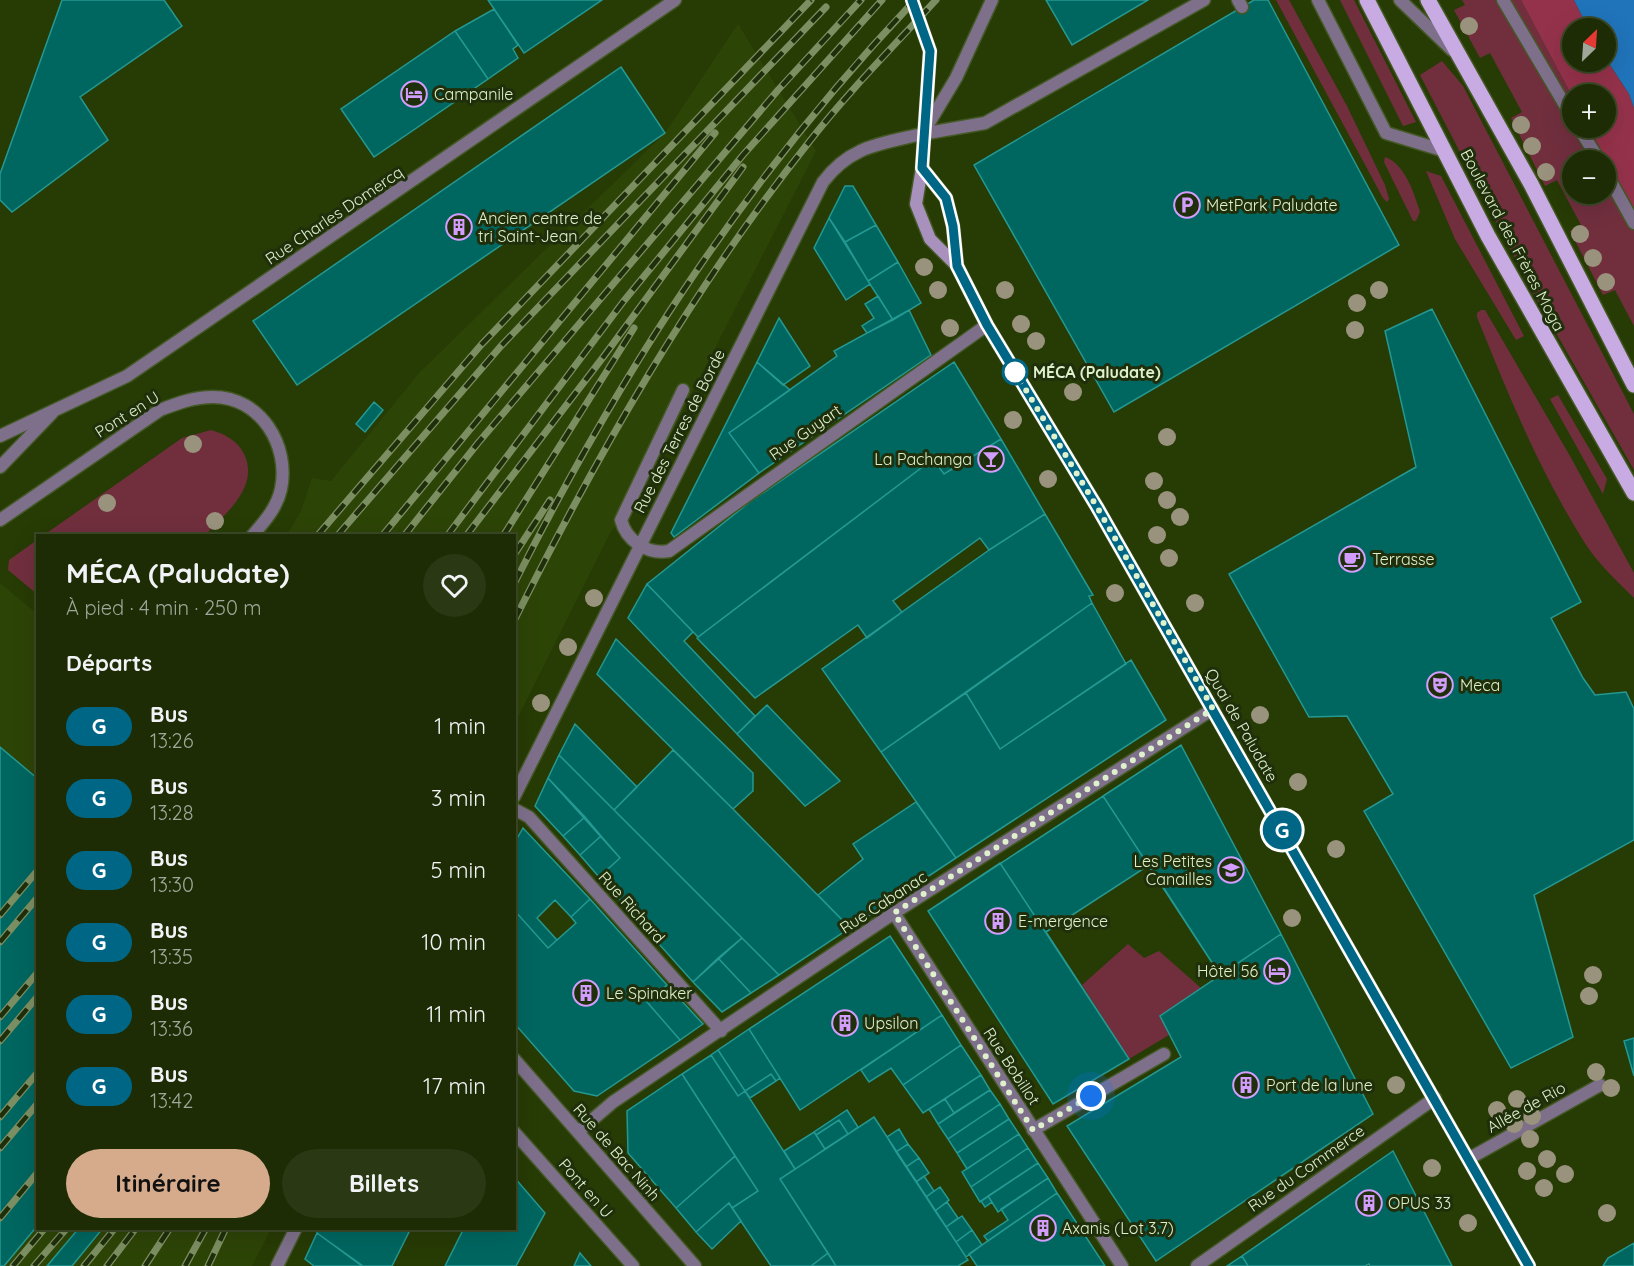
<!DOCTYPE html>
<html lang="fr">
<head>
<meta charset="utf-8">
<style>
	:root { --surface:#1d2c04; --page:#2a3813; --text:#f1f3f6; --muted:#a0a79a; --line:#3b4826; --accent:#d6ab8b }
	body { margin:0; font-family:Quicksand,sans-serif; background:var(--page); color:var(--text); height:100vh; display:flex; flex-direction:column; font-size:22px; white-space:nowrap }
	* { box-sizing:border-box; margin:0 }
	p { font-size:20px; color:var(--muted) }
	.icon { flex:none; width:33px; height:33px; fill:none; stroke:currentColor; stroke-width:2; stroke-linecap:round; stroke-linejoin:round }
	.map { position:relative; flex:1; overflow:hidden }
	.drawer { position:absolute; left:36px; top:534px; width:480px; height:696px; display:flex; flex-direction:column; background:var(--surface); border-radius:0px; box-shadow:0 6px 24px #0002,0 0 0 2px var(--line) }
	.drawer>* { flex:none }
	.badge { padding:0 12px; border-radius:20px; font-size:21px; line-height:39px }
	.needle { width:39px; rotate:25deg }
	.buttons { position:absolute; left:1562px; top:18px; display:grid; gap:12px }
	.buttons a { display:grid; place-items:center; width:54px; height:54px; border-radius:50%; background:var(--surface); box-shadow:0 6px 24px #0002,0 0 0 2px var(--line); font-size:30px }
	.you { position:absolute; width:30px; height:30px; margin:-15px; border:4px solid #fff; border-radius:50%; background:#1a73e8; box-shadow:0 0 0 9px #1a73e833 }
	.map>.badge { position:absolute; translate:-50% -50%; box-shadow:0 0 0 3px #fff }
	h2 { padding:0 30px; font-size:22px; line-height:54px }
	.round { display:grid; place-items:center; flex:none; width:63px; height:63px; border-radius:32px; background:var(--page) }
	.summary { display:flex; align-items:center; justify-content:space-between; height:102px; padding:0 30px }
	h1 { font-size:28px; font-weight:800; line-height:45px }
	.action { display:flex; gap:12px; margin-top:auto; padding:12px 30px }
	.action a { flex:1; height:69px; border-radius:36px; background:var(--accent); color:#111; font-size:24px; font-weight:800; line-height:69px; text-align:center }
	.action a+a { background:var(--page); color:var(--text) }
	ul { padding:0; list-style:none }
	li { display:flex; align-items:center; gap:18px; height:72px; padding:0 30px }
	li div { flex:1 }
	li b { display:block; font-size:22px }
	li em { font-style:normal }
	li .badge { min-width:66px; font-weight:700; text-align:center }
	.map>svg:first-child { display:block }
	.built { fill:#2d4407 }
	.green { fill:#712f3e; fill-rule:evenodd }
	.forest { fill:#95324b }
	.water { fill:#2074ba }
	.building { fill:#006660; stroke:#249992; stroke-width:1.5 }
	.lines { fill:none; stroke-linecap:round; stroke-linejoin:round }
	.lane-casing { stroke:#445825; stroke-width:15 }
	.street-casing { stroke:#445825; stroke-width:15 }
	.secondary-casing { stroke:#445825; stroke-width:15 }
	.primary-casing { stroke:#445825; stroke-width:18 }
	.lane { stroke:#7e708b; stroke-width:12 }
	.street { stroke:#7e708b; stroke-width:12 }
	.secondary { stroke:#a892bd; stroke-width:12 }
	.primary { stroke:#c9abe3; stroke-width:15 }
	.rail-casing { stroke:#7c8f62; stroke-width:7 }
	.rail { stroke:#202f0b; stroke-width:4.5; stroke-dasharray:14; stroke-linecap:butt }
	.tree { fill:#99927c }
	.line-casing { stroke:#fff; stroke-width:14 }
	.line { stroke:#006685; stroke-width:9 }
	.walk { stroke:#dff0cd; stroke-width:6; stroke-dasharray:0 10.8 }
	.stop-dot { fill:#fff; stroke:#006685; stroke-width:3 }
	.labels { text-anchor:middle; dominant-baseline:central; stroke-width:6; stroke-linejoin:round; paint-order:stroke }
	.poi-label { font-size:16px; fill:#dff0cd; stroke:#202f0b; text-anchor:start }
	.street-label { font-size:16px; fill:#dff0cd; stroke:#202f0b }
	.stop-label { font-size:16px; font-weight:bold; fill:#dff0cd; stroke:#202f0b; text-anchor:start }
</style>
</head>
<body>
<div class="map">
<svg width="1634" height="1266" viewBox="0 0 1634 1266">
	<rect width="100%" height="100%" fill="#273b05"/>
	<path class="built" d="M738,24L816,151L632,510L611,531L515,723L514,536H286L301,511L312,478L331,481L420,372L665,133Z
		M0,583L37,614V779L0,747Z
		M37,797L38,1228L271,1229L252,1266H0Z"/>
	<path class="green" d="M1276,0H1289L1347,106L1385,185L1389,199L1387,202L1383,198Z
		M1340,0H1354L1416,122L1403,126Z
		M1462,0H1521L1572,96V128H1589L1634,211V326L1615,290L1603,295L1570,231L1581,225L1557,180L1545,186L1511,118L1522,112L1490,53L1480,58L1454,10L1465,5ZM1572,160H1605V194H1572Z
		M1442,61L1463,86L1634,414V470L1530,287L1420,75Z
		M1385,157C1405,164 1414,193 1420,212L1416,221H1413L1384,162Z
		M1426,171L1441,176L1524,336L1516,340L1455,239Z
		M1481,310H1485L1570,456L1634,573V598C1616,580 1596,562 1583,540C1539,470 1508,394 1477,317V313Z
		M1558,395L1607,479L1603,494L1550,399Z
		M211,430C225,434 238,441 244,454C260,487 225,514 205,535H44L182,438Z
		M37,540V594L8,570L9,560Z
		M1128,944L1144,958L1159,951L1201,988L1160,1016L1169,1035L1129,1059L1082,985Z"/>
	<path class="forest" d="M1521,0H1574L1588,28H1572V62H1605V57L1629,94L1634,108V211L1589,128H1605V94L1572,96Z"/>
	<path class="water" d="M1574,0H1634V108L1629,94L1605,57V28H1588Z"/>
	<path class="building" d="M62,0H164L182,26L80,97L108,140L12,212L0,200V174Z
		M488,0H602L524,53Z
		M1046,0H1148L1072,45Z
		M1254,0H1268L1399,245L1114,412L974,165Z
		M494,9L518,45L513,49L518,58L488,79L455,31Z
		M455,31L488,79L374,157L341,109Z
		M621,67L665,133L297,385L253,321Z
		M845,186H853L876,225L845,242L829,218Z
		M829,218L870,284L846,300L814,248Z
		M876,225L898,262L868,281L845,242Z
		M898,262L921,303L893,320L868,281Z
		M878,296L893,320L867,333L862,326L874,318L865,304Z
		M1432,309L1581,602L1551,618L1583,678L1595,695L1626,692L1634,709V840L1534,895L1573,1037L1511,1068L1364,811L1393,794L1347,716L1309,717L1229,574L1416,467L1385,331Z
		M909,310L931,355L759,473L729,433L837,356L834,351Z
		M779,318L810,366L783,385L757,362Z
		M757,362L790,390L729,433L759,473L674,537L671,533Z
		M954,362L1001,439L944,474L933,459L698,637L647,584L751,501Z
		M374,402L383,410L365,432L356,424Z
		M1001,439L1045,514L989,550L980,538L893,601L902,612L867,638L858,625L755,698L697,638L933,459L944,474Z
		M1045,514L1093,595L1089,596L1092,603L881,752L822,669L989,550Z
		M647,584L693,632L684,641L755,716L737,734L628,618Z
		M1092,603L1126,664L1000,749L966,693Z
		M616,639L753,773V791L733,809L597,674Z
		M1131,660L1166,720L956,858L881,752L966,693L1000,749Z
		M767,705L840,781L805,806L737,734Z
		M575,724L637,787L614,810L559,755Z
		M1181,745L1281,934L1220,975L1149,865L1046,932L1129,1059L1053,1104L928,911Z
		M1181,745L1281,934L1220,975L1103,796Z
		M0,747L38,779V1225L4,1266H0Z
		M673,750L733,809L850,928L779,975L614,810Z
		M559,755L742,938L693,982L599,877L620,858L548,778Z
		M548,778L585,817L563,836L535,806Z
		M916,802L956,858L850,928L818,895L863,859L853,844Z
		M585,817L601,836L580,855L563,836Z
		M523,828L590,899L571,917L555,900L537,918L557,940L548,948L514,910V844Z
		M601,836L620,858L599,877L580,855Z
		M1000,863L1129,1059L1053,1104L928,911Z
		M590,899L667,985L647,1002L680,1040L597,1096L574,1091L514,1023V910L548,948L576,923L571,917Z
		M1281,934L1373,1114L1156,1261L1067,1126L1181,1057L1160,1016Z
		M890,936L942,1015L800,1110L749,1029Z
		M742,938L779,975L751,993L718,958Z
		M718,958L751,993L722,1012L693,982Z
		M667,985L703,1024L680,1040L647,1002Z
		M942,1015L961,1045L903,1085L891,1068L869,1082L861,1070Z
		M749,1029L780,1078L776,1081L771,1074L745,1091L718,1050Z
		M1634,1038V1076L1624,1041Z
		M961,1045L981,1075L923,1113L903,1085Z
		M718,1050L745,1091L738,1096L711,1055Z
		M711,1055L738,1096L745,1091L795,1169L780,1179L828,1253L811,1266H771L732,1208L758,1191L682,1074Z
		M682,1074L735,1156L676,1208L628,1153L627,1111Z
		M771,1074L776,1081L750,1098L745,1091Z
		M981,1075L990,1090L954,1113L945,1099Z
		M990,1090L1000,1104L948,1139L938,1124Z
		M945,1099L954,1113L938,1124L929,1109Z
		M1000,1104L1009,1119L957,1153L948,1139Z
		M847,1110L858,1127L848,1134L839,1120L816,1135L814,1132Z
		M874,1117L968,1260L958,1266H836L780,1179Z
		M1009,1119L1019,1134L967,1169L957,1153Z
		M839,1120L848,1134L825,1149L816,1135Z
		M899,1129L908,1144L896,1152L887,1137Z
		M814,1132L825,1149L795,1169L784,1151Z
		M1019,1134L1028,1148L971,1187L962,1172Z
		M908,1144L919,1158L906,1167L896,1152Z
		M1028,1148L1038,1163L980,1202L971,1187Z
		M1393,1151L1452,1266H1370L1369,1264L1365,1266H1248L1242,1256Z
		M735,1156L758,1191L732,1208L729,1203L696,1232L676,1208Z
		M919,1158L929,1173L916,1182L906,1167Z
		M1038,1163L1048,1178L998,1212L988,1196Z
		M924,1176L934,1191L926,1197L916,1182Z
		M514,1177L545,1213L516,1266H445L464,1228H514Z
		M1048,1178L1057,1193L988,1241L984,1236L1008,1220L1001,1209Z
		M940,1187L949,1200L935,1211L926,1197Z
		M1057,1193L1105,1266H977L969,1254Z
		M988,1196L992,1202L985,1207L981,1201Z
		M947,1202L958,1218L946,1227L935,1211Z
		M729,1203L741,1221L712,1249L696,1232Z
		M962,1216L972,1230L956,1242L946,1227Z
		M79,1228H103L72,1266H47Z
		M319,1228H411L392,1266H362L317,1233Z
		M972,1230L982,1245L966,1257L956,1242Z
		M317,1233L363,1266H314L305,1259Z
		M1634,1243V1266H1603L1608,1258Z
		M580,1253L591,1266H574Z
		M828,1253L836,1266H811Z
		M1242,1256L1248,1266H1227Z"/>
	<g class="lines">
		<g class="lane-casing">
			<path id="lane" d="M1238,0L1242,7
				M1318,0L1386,133L1445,151
				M1400,0L1452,50
				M923,133L956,78L992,0
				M922,134L985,123L1204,0
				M683,390L621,520C626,540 647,555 669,551L987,325
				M0,467L52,413
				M514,809L529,817L538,827L721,1031
				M1033,1130L1164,1054
				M1470,1158L1600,1085"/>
		</g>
		<g class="street-casing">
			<path id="street" d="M1503,0L1572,117
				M1579,128L1599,160
				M1605,171L1634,223
				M0,436L127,376L675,0
				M0,520L160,410C178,403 194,397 213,397C261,397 290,446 281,489C277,508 264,522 252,536
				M514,797L823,182C850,146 880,144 922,134
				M894,913L1122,1266
				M514,1059L695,1266
				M514,1132L633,1266
				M578,1132L613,1102L894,913L1213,709
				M277,1266L296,1228
				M1197,1266L1435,1098"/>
		</g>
		<g class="secondary-casing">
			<path id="secondary" d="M912,0L930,51L922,168L916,204L930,239L957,266L987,325L1097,507L1529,1266
				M922,168L946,198L953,226L957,266"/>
		</g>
		<g class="primary-casing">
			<path id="primary" d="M1367,0L1488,236L1634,493
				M1428,0L1531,184L1634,385"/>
		</g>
		<use href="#lane" class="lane"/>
		<use href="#street" class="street"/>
		<use href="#secondary" class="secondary"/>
		<use href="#primary" class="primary"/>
		<g class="rail-casing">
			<path id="rail" d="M317,536L481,345L811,0
				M337,536L501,346L826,7
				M382,536L715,133
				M404,536L478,443L778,90L861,0
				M447,536L623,302L743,155L882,0
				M466,536L604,356L743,167
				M503,536L634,328
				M514,555L550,500
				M514,584C623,367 747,177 915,0
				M514,621C598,453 692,289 809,142C848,92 893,47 936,0
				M0,915L38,870
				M0,942L38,897
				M0,1017L38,972
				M0,1041L38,996
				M0,1117L38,1072
				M0,1148L38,1103
				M0,1218L38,1172
				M13,1266L45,1228
				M34,1266L67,1228
				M84,1266L115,1228
				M107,1266L136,1228
				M145,1266L170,1228
				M185,1266L206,1228
				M208,1266L226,1228"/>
		</g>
		<use href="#rail" class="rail"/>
	</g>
	<g class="tree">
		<circle cx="1469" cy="26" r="9"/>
		<circle cx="1521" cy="125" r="9"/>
		<circle cx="1532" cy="146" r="9"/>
		<circle cx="1546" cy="172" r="9"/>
		<circle cx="1580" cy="234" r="9"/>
		<circle cx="1593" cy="258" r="9"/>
		<circle cx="924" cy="267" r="9"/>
		<circle cx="1606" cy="282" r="9"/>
		<circle cx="938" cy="290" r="9"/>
		<circle cx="1005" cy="290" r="9"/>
		<circle cx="1379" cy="290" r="9"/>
		<circle cx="1357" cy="303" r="9"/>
		<circle cx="1021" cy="324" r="9"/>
		<circle cx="950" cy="328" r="9"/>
		<circle cx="1355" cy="330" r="9"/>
		<circle cx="1036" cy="341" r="9"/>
		<circle cx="1073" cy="392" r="9"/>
		<circle cx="1013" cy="420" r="9"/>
		<circle cx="1167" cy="437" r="9"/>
		<circle cx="193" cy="444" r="9"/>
		<circle cx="1048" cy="479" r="9"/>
		<circle cx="1154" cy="481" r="9"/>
		<circle cx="1167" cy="500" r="9"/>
		<circle cx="107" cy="503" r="9"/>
		<circle cx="1180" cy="517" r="9"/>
		<circle cx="215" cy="521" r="9"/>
		<circle cx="1157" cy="535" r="9"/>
		<circle cx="1169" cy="558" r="9"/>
		<circle cx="1115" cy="593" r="9"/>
		<circle cx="594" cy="598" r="9"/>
		<circle cx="1195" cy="603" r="9"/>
		<circle cx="568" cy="647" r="9"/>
		<circle cx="541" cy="703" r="9"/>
		<circle cx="1260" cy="715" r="9"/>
		<circle cx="1298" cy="782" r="9"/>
		<circle cx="1336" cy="849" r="9"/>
		<circle cx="1292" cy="918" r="9"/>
		<circle cx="1593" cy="975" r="9"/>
		<circle cx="1589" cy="996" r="9"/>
		<circle cx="1596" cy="1072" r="9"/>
		<circle cx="1396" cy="1085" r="9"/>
		<circle cx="1611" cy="1088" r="9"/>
		<circle cx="1517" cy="1099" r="9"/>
		<circle cx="1497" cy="1110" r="9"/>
		<circle cx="1532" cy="1116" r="9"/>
		<circle cx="1514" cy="1124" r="9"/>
		<circle cx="1530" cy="1139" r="9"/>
		<circle cx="1547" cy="1159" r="9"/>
		<circle cx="1432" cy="1168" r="9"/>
		<circle cx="1527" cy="1171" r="9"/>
		<circle cx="1565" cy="1174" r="9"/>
		<circle cx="1544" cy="1188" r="9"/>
		<circle cx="1607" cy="1213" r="9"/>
		<circle cx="1468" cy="1223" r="9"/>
	</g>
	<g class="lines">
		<g class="line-casing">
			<path id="line" d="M912,0L930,51L922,168L946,198L953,226L957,266L987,325L1097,507L1529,1266"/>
		</g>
		<use href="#line" class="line"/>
		<path class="walk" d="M1015,372L1097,507L1213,709L894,913L1033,1130L1091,1096"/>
	</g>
	<defs>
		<g id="hotel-ring" transform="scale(1.35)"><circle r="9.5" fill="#202f0b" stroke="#d29dfd" stroke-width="1.5"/><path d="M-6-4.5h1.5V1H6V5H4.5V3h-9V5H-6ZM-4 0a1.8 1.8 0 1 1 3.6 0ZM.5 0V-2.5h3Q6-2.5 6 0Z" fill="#d29dfd"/></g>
		<g id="parking-ring" transform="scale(1.35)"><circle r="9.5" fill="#202f0b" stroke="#d29dfd" stroke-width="1.5"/><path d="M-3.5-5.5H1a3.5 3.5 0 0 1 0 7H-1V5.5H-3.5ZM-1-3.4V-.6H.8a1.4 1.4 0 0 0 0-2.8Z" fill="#d29dfd"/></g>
		<g id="building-ring" transform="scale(1.35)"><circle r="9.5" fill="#202f0b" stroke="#d29dfd" stroke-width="1.5"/><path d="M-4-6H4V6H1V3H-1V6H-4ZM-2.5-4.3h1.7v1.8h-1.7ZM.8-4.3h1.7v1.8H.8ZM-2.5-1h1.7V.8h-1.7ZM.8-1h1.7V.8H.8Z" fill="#d29dfd"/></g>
		<g id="bar-ring" transform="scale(1.35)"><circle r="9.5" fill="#202f0b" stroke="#d29dfd" stroke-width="1.5"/><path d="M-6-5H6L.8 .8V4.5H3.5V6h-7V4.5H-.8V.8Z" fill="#d29dfd"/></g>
		<g id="cafe-ring" transform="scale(1.35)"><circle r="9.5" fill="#202f0b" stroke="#d29dfd" stroke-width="1.5"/><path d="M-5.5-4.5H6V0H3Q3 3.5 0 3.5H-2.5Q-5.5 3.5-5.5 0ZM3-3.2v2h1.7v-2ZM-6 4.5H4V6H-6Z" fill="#d29dfd"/></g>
		<g id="theatre-ring" transform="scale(1.35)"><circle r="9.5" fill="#202f0b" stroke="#d29dfd" stroke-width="1.5"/><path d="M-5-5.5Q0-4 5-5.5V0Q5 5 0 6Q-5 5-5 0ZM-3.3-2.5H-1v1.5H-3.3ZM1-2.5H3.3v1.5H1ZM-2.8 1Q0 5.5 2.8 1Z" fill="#d29dfd"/></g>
		<g id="school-ring" transform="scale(1.35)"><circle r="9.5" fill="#202f0b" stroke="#d29dfd" stroke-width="1.5"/><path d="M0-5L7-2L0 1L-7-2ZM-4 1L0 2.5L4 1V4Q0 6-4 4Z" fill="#d29dfd"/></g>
	</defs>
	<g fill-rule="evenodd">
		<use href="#hotel-ring" x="414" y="94"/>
		<use href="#parking-ring" x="1187" y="205"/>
		<use href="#building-ring" x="459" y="227"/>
		<use href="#bar-ring" x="991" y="459"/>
		<use href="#cafe-ring" x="1352" y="559"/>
		<use href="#theatre-ring" x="1440" y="685"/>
		<use href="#school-ring" x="1231" y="870"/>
		<use href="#building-ring" x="998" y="921"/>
		<use href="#hotel-ring" x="1277" y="971"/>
		<use href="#building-ring" x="586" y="993"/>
		<use href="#building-ring" x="845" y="1023"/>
		<use href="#building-ring" x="1246" y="1085"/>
		<use href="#building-ring" x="1369" y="1203"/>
		<use href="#building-ring" x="1043" y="1228"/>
	</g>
	<circle class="stop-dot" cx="1015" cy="372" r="12"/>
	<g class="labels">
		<g class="poi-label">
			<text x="434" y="94">Campanile</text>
			<text x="1206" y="205">MetPark Paludate</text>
			<text x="478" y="218">Ancien centre de<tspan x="478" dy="18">tri Saint-Jean</tspan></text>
			<text x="972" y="459" text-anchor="end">La Pachanga</text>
			<text x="1372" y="559">Terrasse</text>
			<text x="1460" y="685">Meca</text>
			<text x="1212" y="861" text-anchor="end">Les Petites<tspan x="1212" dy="18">Canailles</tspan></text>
			<text x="1018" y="921">E-mergence</text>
			<text x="1258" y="971" text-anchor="end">Hôtel 56</text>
			<text x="606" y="993">Le Spinaker</text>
			<text x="864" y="1023">Upsilon</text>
			<text x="1266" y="1085">Port de la lune</text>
			<text x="1388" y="1203">OPUS 33</text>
			<text x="1062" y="1228">Axanis (Lot 3.7)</text>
		</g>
		<g class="street-label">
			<text transform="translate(334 215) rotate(-34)">Rue Charles Domercq</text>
			<text transform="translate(1513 240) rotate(62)">Boulevard des Frères Moga</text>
			<text transform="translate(127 414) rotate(-32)">Pont en U</text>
			<text transform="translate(679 431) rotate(-63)">Rue des Terres de Borde</text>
			<text transform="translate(805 432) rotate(-35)">Rue Guyart</text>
			<text transform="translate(1242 725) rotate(60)">Quai de Paludate</text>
			<text transform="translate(883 902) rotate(-33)">Rue Cabanac</text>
			<text transform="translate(632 907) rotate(48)">Rue Richard</text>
			<text transform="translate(1012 1066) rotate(57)">Rue Bobillot</text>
			<text transform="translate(1526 1107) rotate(-29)">Allée de Rio</text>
			<text transform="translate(617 1152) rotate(49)">Rue de Bac Ninh</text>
			<text transform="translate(1306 1168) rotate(-35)">Rue du Commerce</text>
			<text transform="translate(586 1188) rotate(49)">Pont en U</text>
		</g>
		<g class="stop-label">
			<text x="1033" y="372">MÉCA (Paludate)</text>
		</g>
	</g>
</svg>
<div class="buttons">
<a><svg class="needle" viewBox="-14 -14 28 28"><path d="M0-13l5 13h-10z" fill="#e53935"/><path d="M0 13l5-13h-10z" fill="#a0a79a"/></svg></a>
<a>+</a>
<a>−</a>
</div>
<div class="you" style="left:1091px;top:1096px"></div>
<b class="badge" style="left:1282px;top:830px;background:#006685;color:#fff">G</b>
<section class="drawer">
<div class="summary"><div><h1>MÉCA (Paludate)</h1><p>À pied · 4 min · 250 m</p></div><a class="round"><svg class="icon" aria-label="heart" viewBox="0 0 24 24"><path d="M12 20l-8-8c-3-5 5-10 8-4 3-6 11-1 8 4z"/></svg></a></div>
<h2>Départs</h2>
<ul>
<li><span class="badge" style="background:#006685;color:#fff">G</span><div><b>Bus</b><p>13:26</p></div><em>1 min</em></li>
<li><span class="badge" style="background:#006685;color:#fff">G</span><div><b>Bus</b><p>13:28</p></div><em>3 min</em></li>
<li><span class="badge" style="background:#006685;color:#fff">G</span><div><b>Bus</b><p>13:30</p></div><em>5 min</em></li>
<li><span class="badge" style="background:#006685;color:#fff">G</span><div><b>Bus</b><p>13:35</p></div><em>10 min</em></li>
<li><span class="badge" style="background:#006685;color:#fff">G</span><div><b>Bus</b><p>13:36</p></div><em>11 min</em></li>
<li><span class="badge" style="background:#006685;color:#fff">G</span><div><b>Bus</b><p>13:42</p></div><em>17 min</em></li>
</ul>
<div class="action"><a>Itinéraire</a><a>Billets</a></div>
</section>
</div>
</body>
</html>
